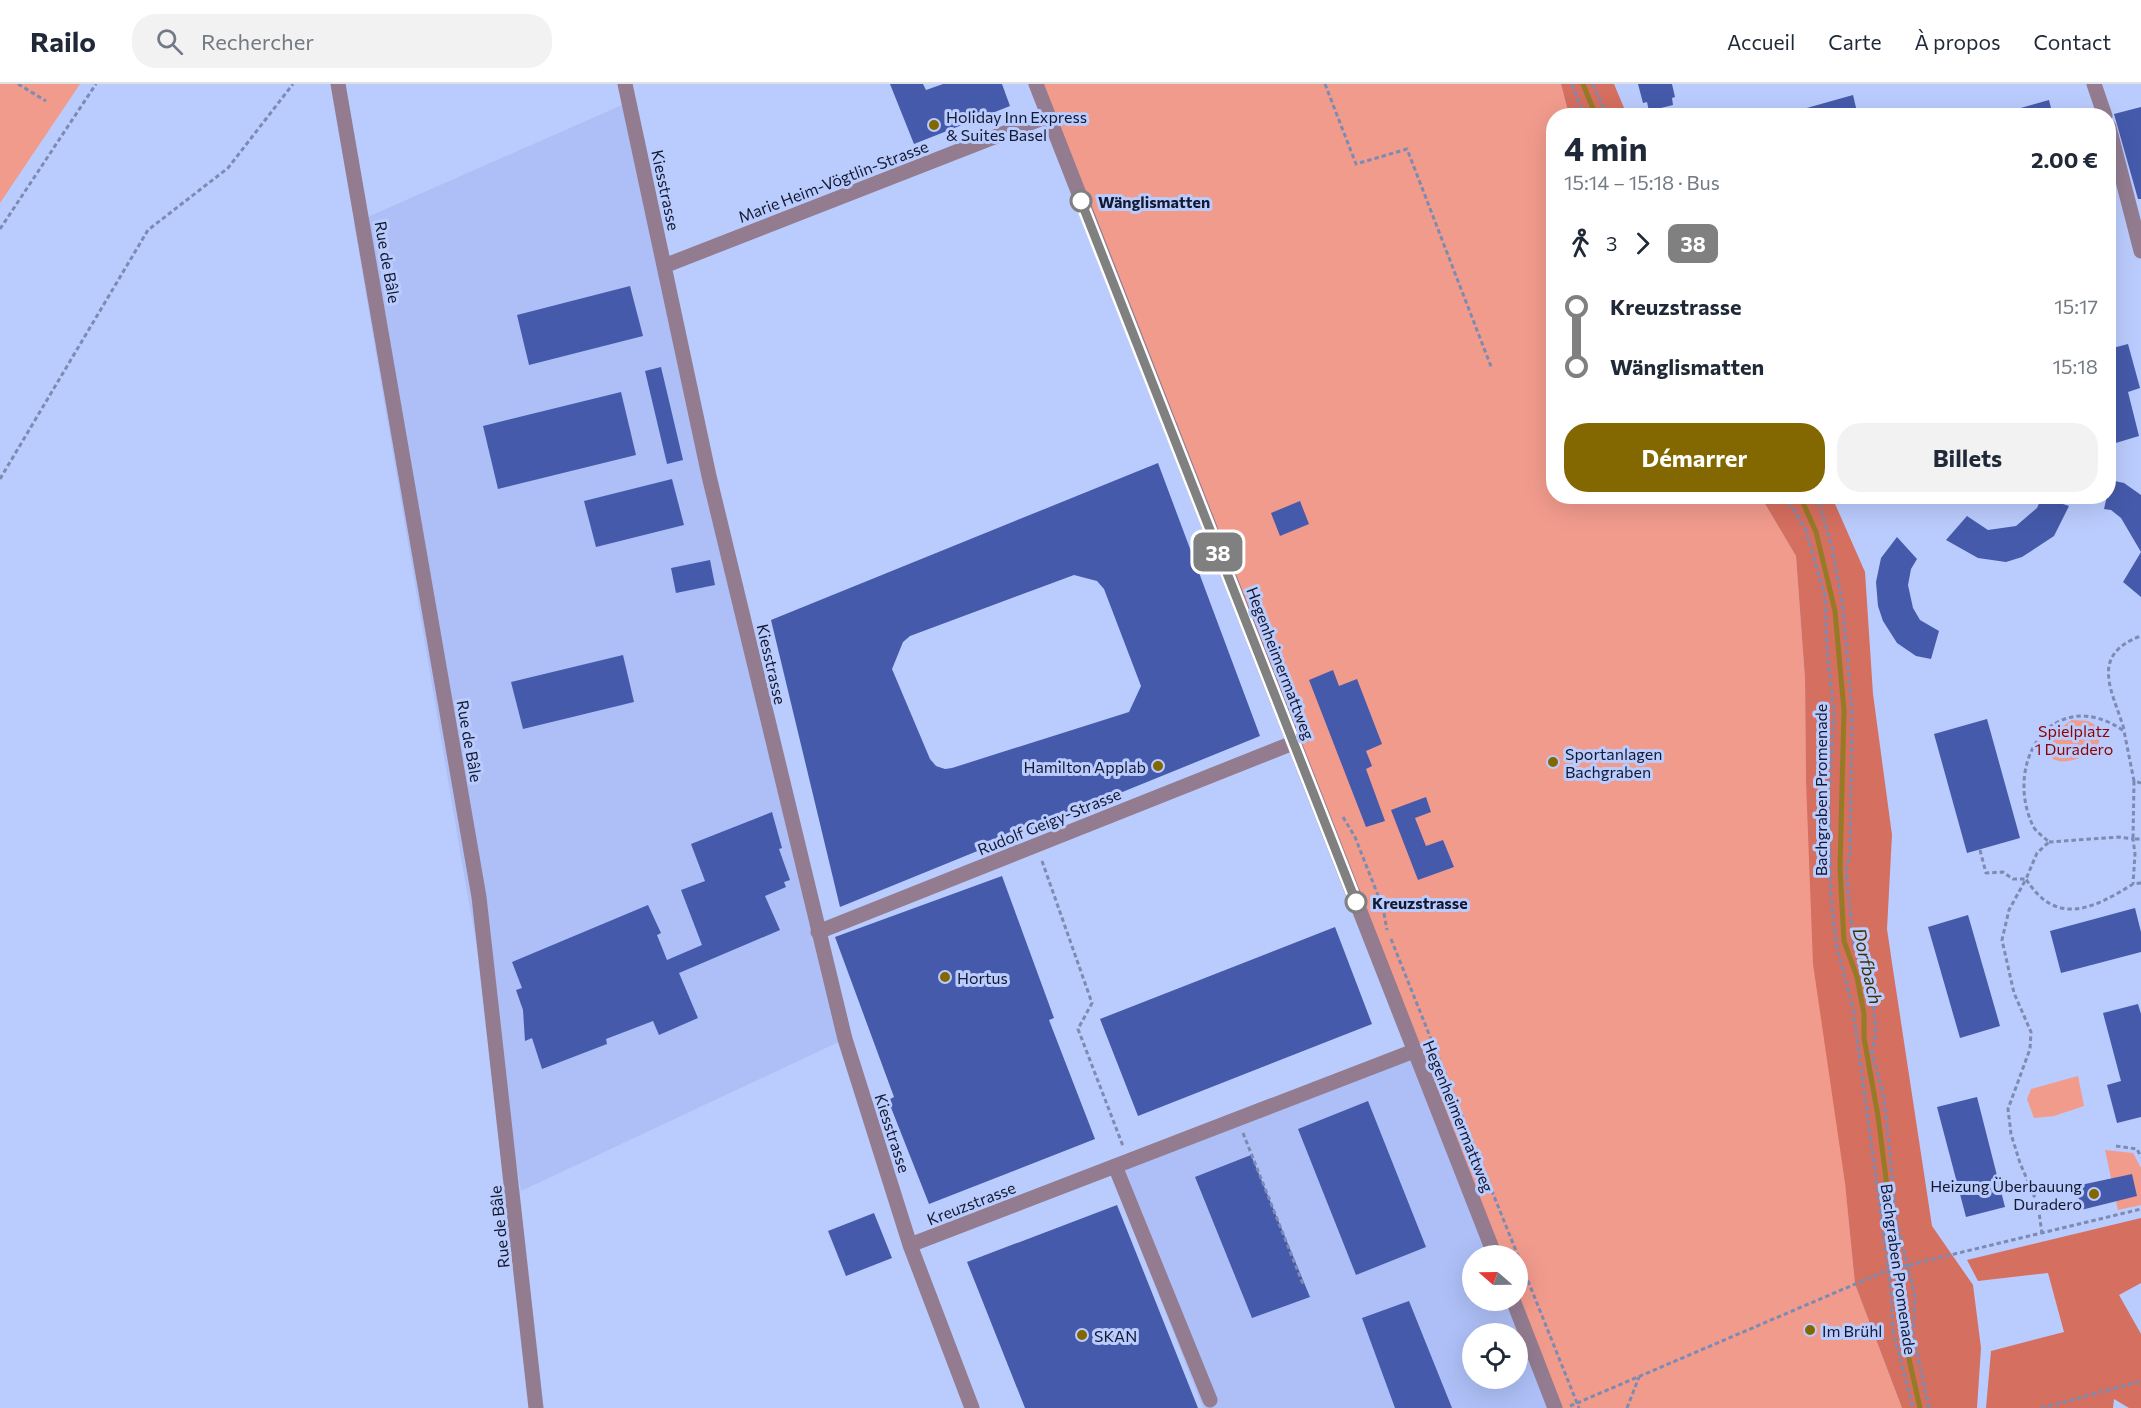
<!DOCTYPE html>
<html lang="fr">
<head>
<meta charset="utf-8">
<style>
	:root { --surface:#fff; --page:#f2f2f3; --text:#1f2937; --muted:#747a83; --line:#e0e1e3; --accent:#836700 }
	body { margin:0; font-family:Commissioner,sans-serif; background:var(--page); color:var(--text); height:100vh; display:flex; flex-direction:column; font-size:22px; white-space:nowrap }
	* { box-sizing:border-box; margin:0 }
	p { font-size:20px; color:var(--muted) }
	.icon { flex:none; width:33px; height:33px; fill:none; stroke:currentColor; stroke-width:2; stroke-linecap:round; stroke-linejoin:round }
	.map { position:relative; flex:1; overflow:hidden }
	.sheet { position:absolute; left:1546px; top:24px; width:570px; height:396px; display:flex; flex-direction:column; background:var(--surface); border-radius:24px; box-shadow:0 6px 24px #0002 }
	.sheet>* { flex:none }
	.badge { padding:0 12px; border-radius:9px; font-size:21px; line-height:39px }
	.needle { width:39px; rotate:290deg }
	.buttons { position:absolute; left:1462px; top:1161px; display:grid; gap:12px }
	.buttons a { display:grid; place-items:center; width:66px; height:66px; border-radius:50%; background:var(--surface); box-shadow:0 6px 24px #0002; font-size:30px }
	.map>.badge { position:absolute; translate:-50% -50%; box-shadow:0 0 0 3px #fff }
	.legs { display:flex; align-items:center; gap:9px; height:66px; padding:0 18px; font-size:20px }
	.legs p { margin-inline-start:auto }
	.headline { display:flex; align-items:center; justify-content:space-between; height:102px; padding:0 18px }
	h1 { font-size:33px; font-weight:700; line-height:45px }
	.button { display:flex; gap:12px; margin-top:auto; padding:12px 18px }
	.button a { flex:1; height:69px; border-radius:24px; background:var(--accent); color:#fff; font-size:24px; font-weight:700; line-height:69px; text-align:center }
	.button a+a { background:var(--page); color:var(--text) }
	ul { padding:0 18px; list-style:none }
	li { display:flex; align-items:center; gap:21px; height:60px; font-size:22px }
	li i { display:grid; place-items:center; width:9px; height:100%; margin:0 8px; background:currentColor }
	li i::after { content:''; width:15px; height:15px; margin:-8px; border:4px solid; border-radius:50%; background:var(--surface) }
	li p { margin-inline-start:auto }
	li:first-child i { background:linear-gradient(#0000 50%,currentColor 0) }
	li:last-child i { background:linear-gradient(currentColor 50%,#0000 0) }
	header { display:flex; align-items:center; gap:36px; box-sizing:border-box; height:84px; padding:0 30px; background:var(--surface); border-bottom:2px solid var(--line) }
	header strong { font-size:28px }
	nav { display:flex; gap:33px; margin-inline-start:auto; font-size:21px }
	.search { width:420px; height:54px; background:var(--page); display:flex; align-items:center; gap:15px; box-sizing:border-box; padding:0 21px; border-radius:24px; color:var(--muted); font-size:22px }
	.map>svg:first-child { display:block }
	.built { fill:#adbff6; fill-rule:evenodd }
	.green { fill:#f19b8d }
	.forest { fill:#d56f5f }
	.lines { fill:none; stroke-linecap:round; stroke-linejoin:round }
	.stream { stroke:#967a26; stroke-width:5 }
	.building { fill:#455aab; fill-rule:evenodd }
	.path { stroke:#7d8ab2; stroke-width:3; stroke-dasharray:4.5 3; stroke-linecap:butt }
	.minor { stroke:#937c90; stroke-width:15 }
	.line-1-casing { stroke:#fff; stroke-width:14 }
	.line-1 { stroke:#808080; stroke-width:9 }
	.poi-dot { fill:#836700; stroke:#bacbfd; stroke-width:2 }
	.stop-1-dot { fill:#fff; stroke:#808080; stroke-width:3 }
	.labels { text-anchor:middle; dominant-baseline:central; stroke-width:6; stroke-linejoin:round; paint-order:stroke }
	.poi-label { font-size:16px; fill:#131930; stroke:#bacbfd; text-anchor:start }
	.street-label { font-size:16px; fill:#131930; stroke:#bacbfd }
	.stop-label { font-size:16px; font-weight:bold; fill:#131930; stroke:#bacbfd; text-anchor:start }
	.park-label { font-size:16px; fill:#8b0500; stroke:#bacbfd }
	.water-label { font-size:18px; font-style:italic; fill:#403102; stroke:#bacbfd }
</style>
</head>
<body>
<header>
<strong>Railo</strong>
<div class="search"><svg class="icon" aria-label="search" viewBox="0 0 24 24"><circle cx="10" cy="10" r="6"/><path d="M15 15l6 6"/></svg>Rechercher</div>
<nav><a>Accueil</a><a>Carte</a><a>À propos</a><a>Contact</a></nav>
</header>
<div class="map">
<svg width="2141" height="1324" viewBox="0 0 2141 1324">
	<rect width="100%" height="100%" fill="#bacbfd"/>
	<path class="built" d="M629,18L845,955L521,1107L463,785L354,139Z
		M1414,967L1495,1171L1473,1172V1216L1513,1217L1555,1324H1203L1109,1084ZM1473,1250H1518V1294H1473Z"/>
	<path class="green" d="M0,0H80L0,119Z
		M1036,0H1561L1569,31L1554,32V412L1761,413L1796,472L1805,595L1806,697L1855,1200L1902,1324H1555L1518,1216V1172L1495,1171Z
		M2072,636L2088,637L2104,646L2096,665C2082,675 2056,686 2045,667L2049,652Z
		M2078,992L2084,1022L2054,1032L2034,1034L2027,1015L2031,1005Z
		M2105,1066L2133,1069L2141,1084V1121L2118,1126Z"/>
	<path class="forest" d="M1561,0H1614L1627,31H1569Z
		M1761,413H1832L1865,488L1873,610L1892,751L1887,845L1892,879L1932,1142L1973,1201L1981,1264L1977,1324H1902L1855,1200L1845,1099L1813,880L1806,697L1805,595L1796,472Z
		M2141,1134V1199L2119,1211L2141,1250V1324H2129L2114,1315L2113,1324H1986L1991,1267L2064,1248L2048,1189L1978,1197L1967,1176Z"/>
	<g class="lines">
		<path class="stream" d="M1583,0L1596,32
			M1800,412L1816,448L1835,527L1844,626L1840,785L1844,857L1857,893L1864,930V954L1878,1032L1901,1211L1903,1248L1920,1324"/>
	</g>
	<path class="building" d="M890,0H923L926,6L943,0H1002L1010,22L914,60Z
		M1638,0H1672L1675,13L1672,14L1673,21L1649,27L1647,18L1643,19Z
		M1853,11L1858,32H1797L1796,27Z
		M2049,16L2053,32H2010V27Z
		M2141,23V115H2138L2114,30Z
		M630,202L643,252L529,281L517,231Z
		M2128,260L2140,304L2128,308L2139,352L2109,361V265Z
		M661,283L683,376L667,380L645,287Z
		M621,308L636,371L498,405L483,342Z
		M1158,379L1260,652L840,823L771,536ZM1074,491L1097,497L1104,505L1141,602L1129,628L952,684L945,685L936,682L930,675L892,585L903,558L910,552Z
		M672,395L684,441L596,463L584,417Z
		M2110,396L2124,399L2141,411V468L2121,434L2111,426L2104,425L2107,412H2109Z
		M2042,413L2069,422L2054,452L2022,473L2006,478L1978,474L1946,456L1967,432L1988,446L2016,442L2037,424Z
		M1300,417L1309,440L1280,452L1271,429Z
		M1897,453L1917,475L1911,485L1908,501L1913,524L1920,536L1939,547L1931,575L1916,572L1897,559L1883,537L1878,522L1876,498L1881,474Z
		M2141,468V513L2123,498Z
		M710,476L715,501L676,509L671,484Z
		M623,571L634,618L523,645L511,598Z
		M1333,586L1339,602L1357,595L1382,660L1366,667L1372,682L1366,685L1385,737L1366,743L1309,596Z
		M1987,635L2020,754L1967,769L1934,650Z
		M1426,713L1431,728L1415,734L1426,762L1443,756L1454,783L1418,796L1391,726Z
		M772,728L782,764L779,765L790,796L784,798L786,803L765,812L780,846L679,889L698,934L659,951L653,937L606,955L607,960L542,985L532,954L525,957L523,926L516,906L522,904L512,878L648,821L661,849L657,851L667,876L702,861L681,806L705,797L691,760Z
		M1002,792L1054,934L1049,936L1095,1055L929,1120L888,1016L894,1013L835,853Z
		M2135,824L2141,848V868L2061,889L2050,847Z
		M1968,831L2000,942L1960,954L1928,843Z
		M1335,843L1372,940L1138,1032L1100,935Z
		M2138,920L2141,930V1033L2117,1039L2107,1001L2121,997L2103,929Z
		M1977,1013L2005,1123L1966,1133L1937,1023Z
		M1368,1017L1426,1163L1356,1191L1298,1045Z
		M1251,1071L1310,1213L1252,1234L1195,1093Z
		M2132,1090L2137,1112L2081,1126L2076,1102Z
		M1117,1121L1198,1324H1025L967,1178Z
		M874,1129L892,1174L846,1192L828,1147Z
		M1409,1217L1452,1324H1395L1362,1234Z"/>
	<g class="lines">
		<path class="path" d="M18,0L46,17
			M1325,0L1356,80L1407,65L1492,285
			M1572,0L1584,32
			M1593,0L1607,32
			M0,145L96,0
			M0,395L148,146L228,84L293,0
			M1785,412L1805,444L1825,512L1827,568L1834,628L1829,710L1831,818L1837,864L1853,925L1891,1206L1893,1247L1913,1324
			M1817,412L1832,463L1843,524L1852,626L1850,770L1846,788L1854,861L1871,899L1876,948L1872,969L1884,1013L1897,1139L1915,1212L1913,1250L1929,1324
			M2124,645C2112,606 2089,571 2141,552
			M2134,697L2133,755H2141
			M1343,733L1355,753L1383,824L1387,846
			M2049,758L2119,753L2133,755L2135,770L2133,800
			M1980,766L1986,789L2003,788L2013,795H2026L2037,769L2049,758C2044,753 2036,748 2033,742C2002,676 2055,599 2124,647L2134,697L2141,699
			M1042,777L1092,919L1078,945L1123,1062
			M1391,855L1433,960L1430,961
			M1433,960L1579,1324
			M1243,1049L1303,1200
			M2116,1062L2137,1065L2141,1073
			M2042,1150L2038,1121L2020,1079L2011,1050L2008,1025L2030,965L2031,948L2014,909L2002,856L2009,826L2026,795C2056,843 2093,825 2133,800L2141,799
			M1570,1322L1888,1186L2141,1125
			M1627,1324L1639,1293
			M2041,1324L2141,1297"/>
		<path class="minor" d="M338,0L479,813L536,1324
			M625,0L709,392L845,955L910,1161L972,1324
			M1036,0L1495,1172
			M2094,0L2105,32
			M2109,43L2141,167
			M664,182L1048,32
			M818,848L1293,659
			M1115,1082L1210,1316
			M910,1161L1414,967
			M1513,1216L1555,1324"/>
	</g>
	<g class="lines">
		<g class="line-1-casing">
			<path id="line-1" d="M1081,117L1356,818"/>
		</g>
		<use href="#line-1" class="line-1"/>
	</g>
	<g class="poi-dot">
		<circle cx="934" cy="41" r="6"/>
		<circle cx="1553" cy="678" r="6"/>
		<circle cx="1158" cy="682" r="6"/>
		<circle cx="945" cy="893" r="6"/>
		<circle cx="2094" cy="1110" r="6"/>
		<circle cx="1810" cy="1246" r="6"/>
		<circle cx="1082" cy="1251" r="6"/>
	</g>
	<g class="stop-1-dot">
		<circle cx="1081" cy="117" r="10"/>
		<circle cx="1356" cy="818" r="10"/>
	</g>
	<g class="labels">
		<g class="poi-label">
			<text x="946" y="32">Holiday Inn Express<tspan x="946" dy="18">&amp; Suites Basel</tspan></text>
			<text x="1565" y="669">Sportanlagen<tspan x="1565" dy="18">Bachgraben</tspan></text>
			<text x="1146" y="682" text-anchor="end">Hamilton Applab</text>
			<text x="957" y="893">Hortus</text>
			<text x="2082" y="1101" text-anchor="end">Heizung Überbauung<tspan x="2082" dy="18">Duradero</tspan></text>
			<text x="1822" y="1246">Im Brühl</text>
			<text x="1094" y="1251">SKAN</text>
		</g>
		<g class="street-label">
			<text transform="translate(833 97) rotate(-21)">Marie Heim-Vögtlin-Strasse</text>
			<text transform="translate(666 106) rotate(78)">Kiesstrasse</text>
			<text transform="translate(388 178) rotate(80)">Rue de Bâle</text>
			<text transform="translate(1281 579) rotate(69)">Hegenheimermattweg</text>
			<text transform="translate(772 580) rotate(77)">Kiesstrasse</text>
			<text transform="translate(470 657) rotate(80)">Rue de Bâle</text>
			<text transform="translate(1820 706) rotate(-90)">Bachgraben Promenade</text>
			<text transform="translate(1049 737) rotate(-22)">Rudolf Geigy-Strasse</text>
			<text transform="translate(1459 1032) rotate(68)">Hegenheimermattweg</text>
			<text transform="translate(893 1049) rotate(72)">Kiesstrasse</text>
			<text transform="translate(971 1119) rotate(-21)">Kreuzstrasse</text>
			<text transform="translate(499 1143) rotate(-96)">Rue de Bâle</text>
			<text transform="translate(1899 1185) rotate(82)">Bachgraben Promenade</text>
		</g>
		<g class="stop-label">
			<text x="1098" y="117">Wänglismatten</text>
			<text x="1372" y="818">Kreuzstrasse</text>
		</g>
		<g class="park-label">
			<text x="2074" y="646">Spielplatz<tspan x="2074" dy="18">1 Duradero</tspan></text>
		</g>
		<g class="water-label">
			<text transform="translate(1868 882) rotate(77)">Dorfbach</text>
		</g>
	</g>
</svg>
<div class="buttons">
<a><svg class="needle" viewBox="-14 -14 28 28"><path d="M0-13l5 13h-10z" fill="#e53935"/><path d="M0 13l5-13h-10z" fill="#747a83"/></svg></a>
<a><svg class="icon" aria-label="locate" viewBox="0 0 24 24"><circle cx="12" cy="12" r="6"/><path d="M12 2v4M12 18v4M2 12h4M18 12h4"/></svg></a>
</div>
<b class="badge" style="left:1218px;top:468px;background:#808080;color:#fff">38</b>
<section class="sheet">
<div class="headline"><div><h1>4 min</h1><p>15:14 – 15:18 · Bus</p></div><b>2.00 €</b></div>
<div class="legs"><svg class="icon" aria-label="walk" viewBox="0 0 24 24"><circle cx="13" cy="4" r="2"/><path d="M13 8l-2 6 4 7M11 14l-3 7M7 12l3-4h3l4 4"/></svg>3<svg class="icon" aria-label="forward" viewBox="0 0 24 24"><path d="M9 5l7 7-7 7"/></svg><b class="badge" style="background:#808080;color:#fff">38</b></div>
<ul>
<li><i style="color:#808080"></i><b>Kreuzstrasse</b><p>15:17</p></li>
<li><i style="color:#808080"></i><b>Wänglismatten</b><p>15:18</p></li>
</ul>
<div class="button"><a>Démarrer</a><a>Billets</a></div>
</section>
</div>
</body>
</html>
